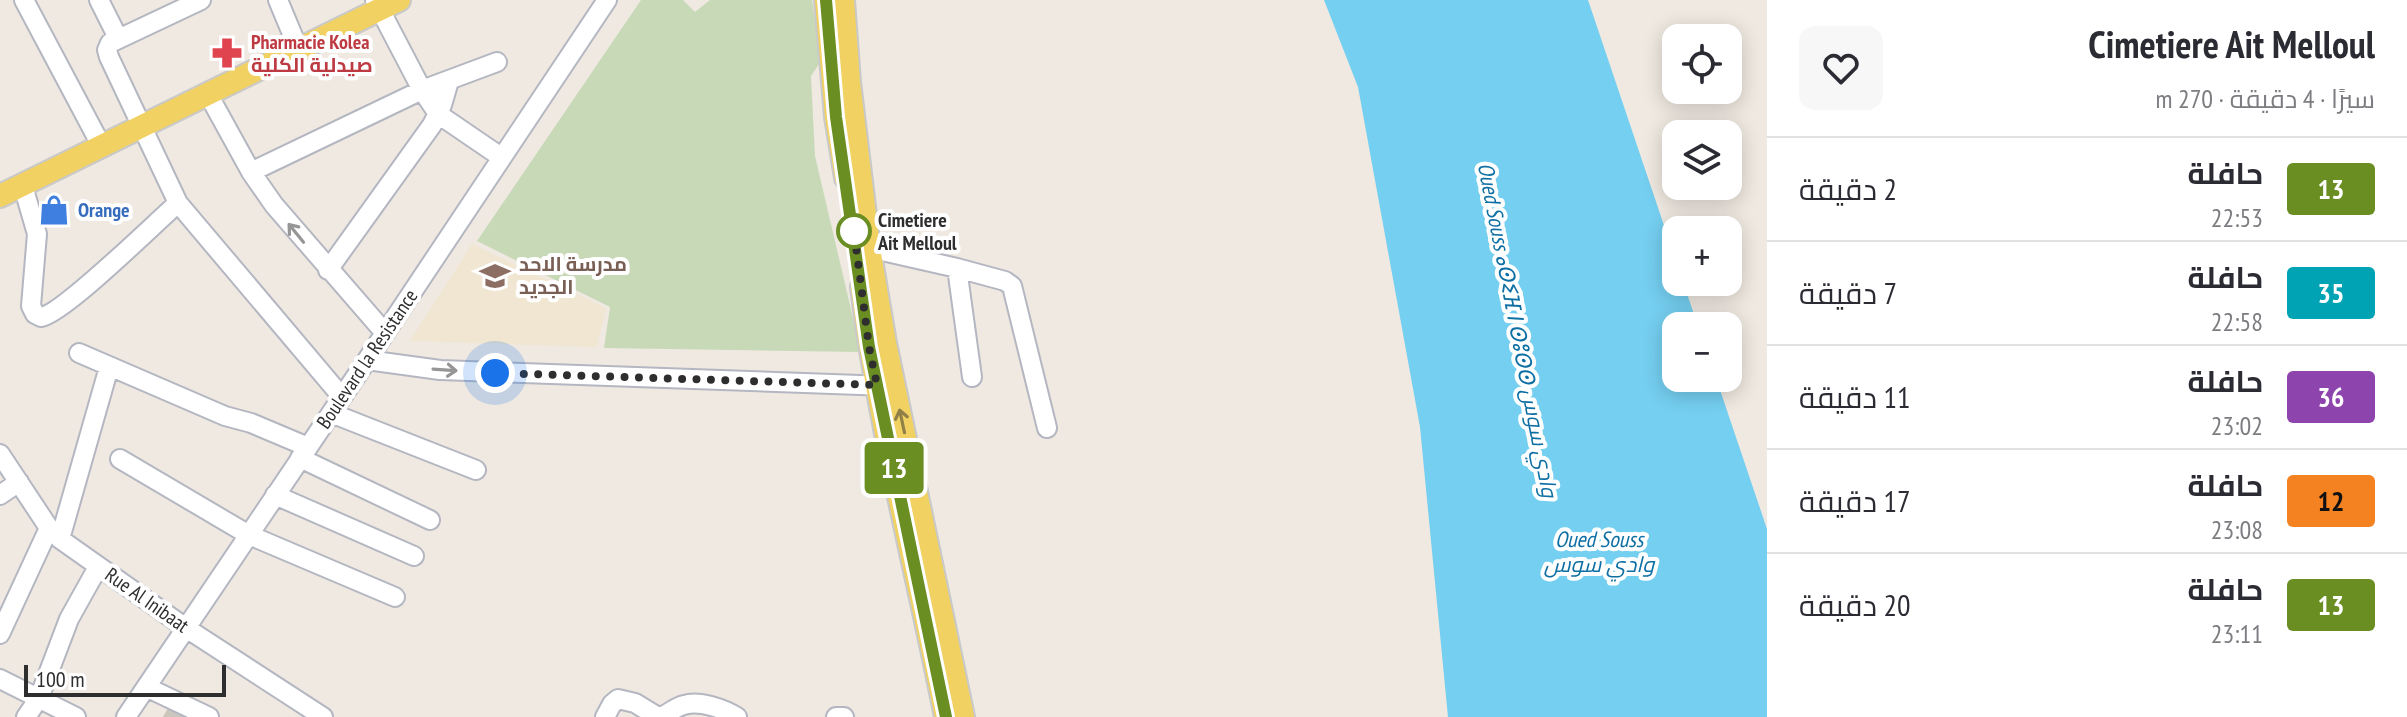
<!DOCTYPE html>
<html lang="ar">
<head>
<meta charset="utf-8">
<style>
	:root { --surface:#fff; --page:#f7f7f7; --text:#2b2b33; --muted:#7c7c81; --line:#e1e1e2 }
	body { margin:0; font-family:"PT Sans Narrow",Cairo,"Noto Sans Tifinagh",sans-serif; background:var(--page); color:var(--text); direction:rtl; height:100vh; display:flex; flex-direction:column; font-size:30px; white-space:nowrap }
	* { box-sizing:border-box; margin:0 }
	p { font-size:26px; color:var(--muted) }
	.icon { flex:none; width:44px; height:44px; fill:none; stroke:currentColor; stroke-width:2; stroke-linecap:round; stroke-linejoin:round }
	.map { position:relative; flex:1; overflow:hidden; direction:ltr }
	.details { display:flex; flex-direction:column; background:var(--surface); width:640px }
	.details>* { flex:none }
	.badge { padding:0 16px; border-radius:6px; font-size:28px; line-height:52px }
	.buttons { position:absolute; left:1662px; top:24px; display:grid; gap:16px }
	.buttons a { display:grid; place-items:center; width:80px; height:80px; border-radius:16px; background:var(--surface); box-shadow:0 4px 20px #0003; font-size:40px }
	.scale { position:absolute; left:24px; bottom:20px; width:202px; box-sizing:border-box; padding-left:8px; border:4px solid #2e2e2e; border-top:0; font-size:22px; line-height:28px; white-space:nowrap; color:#2e2e2e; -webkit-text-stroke:6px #fff; paint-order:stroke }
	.you { position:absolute; width:40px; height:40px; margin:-20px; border:6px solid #fff; border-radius:50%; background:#1a73e8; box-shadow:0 0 0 12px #1a73e833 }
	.map>.badge { position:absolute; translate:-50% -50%; box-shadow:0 0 0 4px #fff }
	.round { display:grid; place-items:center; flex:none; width:84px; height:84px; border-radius:16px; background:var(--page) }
	.headline { display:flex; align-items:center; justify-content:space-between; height:136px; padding:0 32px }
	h1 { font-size:38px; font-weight:800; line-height:60px }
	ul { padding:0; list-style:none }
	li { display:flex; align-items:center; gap:24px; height:104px; padding:0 32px; border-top:2px solid var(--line) }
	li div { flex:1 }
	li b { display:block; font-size:30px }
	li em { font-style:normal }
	li .badge { min-width:88px; font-weight:700; text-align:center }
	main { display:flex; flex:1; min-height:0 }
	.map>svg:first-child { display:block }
	.education { fill:#f0e6d1 }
	.cemetery { fill:#c8d9b8 }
	.water { fill:#75cff0 }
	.building { fill:#cbc7bf; stroke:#cbc5ba; stroke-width:2 }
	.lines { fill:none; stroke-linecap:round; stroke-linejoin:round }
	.minor-casing { stroke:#b4b7c1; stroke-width:22 }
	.major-casing { stroke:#c9c9c9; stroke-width:26 }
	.minor { stroke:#fff; stroke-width:18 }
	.major { stroke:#f2d163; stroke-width:22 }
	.oneway { stroke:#969696 }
	.oneway2 { stroke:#908048 }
	.line-casing { stroke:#fff; stroke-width:18 }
	.line { stroke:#6b8e23; stroke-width:12 }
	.walk { stroke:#2e2e2e; stroke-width:8; stroke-dasharray:0 14.4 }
	.stop-dot { fill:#fff; stroke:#6b8e23; stroke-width:4 }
	.labels { text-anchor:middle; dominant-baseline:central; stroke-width:8; stroke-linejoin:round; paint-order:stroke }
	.health-label { font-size:20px; font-weight:bold; fill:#be3a42; stroke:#fff; text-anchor:start }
	.shop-label { font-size:20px; font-weight:bold; fill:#366cbe; stroke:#fff; text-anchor:start }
	.stop-label { font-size:20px; font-weight:bold; fill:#2e2e2e; stroke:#fff; text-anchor:start }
	.education-label { font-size:20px; font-weight:bold; fill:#785e54; stroke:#fff; text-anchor:start }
	.street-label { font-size:20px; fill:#2e2e2e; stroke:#fff }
	.water-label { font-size:22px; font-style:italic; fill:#0d6fa3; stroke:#fff }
</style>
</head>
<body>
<main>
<section class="details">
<div class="headline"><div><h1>Cimetiere Ait Melloul</h1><p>سيرًا · 4 دقيقة · 270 m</p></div><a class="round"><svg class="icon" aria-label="heart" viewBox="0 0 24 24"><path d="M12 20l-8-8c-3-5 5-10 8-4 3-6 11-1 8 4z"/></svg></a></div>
<ul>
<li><span class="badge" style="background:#6b8e23;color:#fff">13</span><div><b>حافلة</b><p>22:53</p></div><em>2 دقيقة</em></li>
<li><span class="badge" style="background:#00a3b4;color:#fff">35</span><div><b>حافلة</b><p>22:58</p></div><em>7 دقيقة</em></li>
<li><span class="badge" style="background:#8e44ad;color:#fff">36</span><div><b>حافلة</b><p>23:02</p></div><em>11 دقيقة</em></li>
<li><span class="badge" style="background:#f58220;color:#111">12</span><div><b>حافلة</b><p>23:08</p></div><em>17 دقيقة</em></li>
<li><span class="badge" style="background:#6b8e23;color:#fff">13</span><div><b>حافلة</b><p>23:11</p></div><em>20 دقيقة</em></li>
</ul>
</section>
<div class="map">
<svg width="1767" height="717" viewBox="0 0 1767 717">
	<rect width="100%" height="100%" fill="#efe9e1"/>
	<path class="education" d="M472,244L606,308L597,347L410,341Z"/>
	<path class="cemetery" d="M641,0H683L695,12L710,0H812L821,61L811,76L815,156L861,352L604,348L610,307L477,241Z"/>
	<path class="water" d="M1324,0H1588L1676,261V282H1683L1698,326H1676V378H1716L1767,529V717H1448L1420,427L1358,87Z"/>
	<path class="building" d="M171,705L195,717H164Z"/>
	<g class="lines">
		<g class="minor-casing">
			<path id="minor" d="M24,0L102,147
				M99,0L118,38
				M201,0L110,43L107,50L109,57L178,203L342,397
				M278,0L298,48
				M375,0L422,90L438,114L501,157
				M208,94L251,172L274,205L385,333
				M251,172L422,90L497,62
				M23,186L37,234L31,306L35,314L41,317C63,314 155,223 178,203
				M869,248L957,268L1005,281L1012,286L1047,428
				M957,268L972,377
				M328,270L432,125L442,105L449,81
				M79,353L225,416L251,423L308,447
				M367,360L440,370L888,386
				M331,413L476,470
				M0,454L49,528L60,539L186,628L323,717
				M300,458L430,520
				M120,459L249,535L395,597
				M0,495L19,482
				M275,495L414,556
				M60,539L109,367
				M0,634L49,528
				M0,679L76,717
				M146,687L209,717
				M26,717L39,698L69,619L98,567
				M126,717L367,360L607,0
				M605,717L612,704L618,699L635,703L658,717
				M660,717C669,714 675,707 684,705C700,700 724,709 737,717
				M836,717H844"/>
		</g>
		<g class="major-casing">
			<path id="major" d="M826,0L836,117L846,178
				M843,0L849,82L869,248L885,343L963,717
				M0,196L399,0
				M862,287C880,432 918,574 946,717"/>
		</g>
		<use href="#minor" class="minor"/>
		<use href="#major" class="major"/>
	</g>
	<defs><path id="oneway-shaft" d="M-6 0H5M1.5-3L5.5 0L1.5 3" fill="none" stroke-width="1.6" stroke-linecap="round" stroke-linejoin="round" transform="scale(2)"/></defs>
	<g class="oneway">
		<use href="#oneway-shaft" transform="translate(296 233) rotate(-129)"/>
		<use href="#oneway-shaft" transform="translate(445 370) rotate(4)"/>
	</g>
	<use class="oneway2" href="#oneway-shaft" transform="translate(902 421) rotate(-102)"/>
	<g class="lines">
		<g class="line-casing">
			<path id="line" d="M826,0L836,117L869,347L946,717"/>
		</g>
		<use href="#line" class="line"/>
		<path class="walk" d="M495,373L877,385L869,347L854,231"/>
	</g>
	<defs>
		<g id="pharmacy-bare" transform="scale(2.4)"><path d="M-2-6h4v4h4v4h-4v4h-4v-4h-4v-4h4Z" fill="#e0444e" stroke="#fff" stroke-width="2.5" paint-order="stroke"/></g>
		<g id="shop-bare" transform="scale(2.4)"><path d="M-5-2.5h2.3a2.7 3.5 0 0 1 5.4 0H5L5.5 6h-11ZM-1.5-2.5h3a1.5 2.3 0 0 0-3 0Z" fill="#3f7fe0" stroke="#fff" stroke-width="2.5" paint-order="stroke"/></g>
		<g id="school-bare" transform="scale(2.4)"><path d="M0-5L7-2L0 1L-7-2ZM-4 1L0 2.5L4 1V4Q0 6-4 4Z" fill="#8d6e63" stroke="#fff" stroke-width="2.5" paint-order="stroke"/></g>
	</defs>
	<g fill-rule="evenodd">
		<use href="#pharmacy-bare" x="227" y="53"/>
		<use href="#shop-bare" x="54" y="210"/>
		<use href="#school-bare" x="495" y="276"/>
	</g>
	<circle class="stop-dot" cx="854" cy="231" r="16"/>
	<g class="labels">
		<g class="health-label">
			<text x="251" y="42">Pharmacie Kolea<tspan x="251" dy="23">صيدلية الكلية</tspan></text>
		</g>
		<g class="shop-label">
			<text x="78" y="210">Orange</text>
		</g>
		<g class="stop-label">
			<text x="878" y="220">Cimetiere<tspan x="878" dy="23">Ait Melloul</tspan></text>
		</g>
		<g class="education-label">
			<text x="519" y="264">مدرسة الاحد<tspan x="519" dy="23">الجديد</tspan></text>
		</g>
		<g class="street-label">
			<text transform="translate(367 359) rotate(-56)">Boulevard la Resistance</text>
			<text transform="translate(147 600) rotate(35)">Rue Al Inibaat</text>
		</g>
		<g class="water-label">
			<text transform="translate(1518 330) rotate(79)">Oued Souss ⴰⵙⵉⴼ ⵏ ⵙⵓⵙⵙ وادي سوس</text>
			<text x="1599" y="539">Oued Souss<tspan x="1599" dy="25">وادي سوس</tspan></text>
		</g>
	</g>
</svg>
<div class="buttons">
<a><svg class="icon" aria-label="locate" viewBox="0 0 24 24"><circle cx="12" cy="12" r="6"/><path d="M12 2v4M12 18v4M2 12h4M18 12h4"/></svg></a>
<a><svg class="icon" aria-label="layers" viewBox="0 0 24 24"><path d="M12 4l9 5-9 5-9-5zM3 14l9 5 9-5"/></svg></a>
<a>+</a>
<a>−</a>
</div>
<div class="scale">100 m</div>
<div class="you" style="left:495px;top:373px"></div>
<b class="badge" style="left:894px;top:468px;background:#6b8e23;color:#fff">13</b>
</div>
</main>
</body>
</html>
